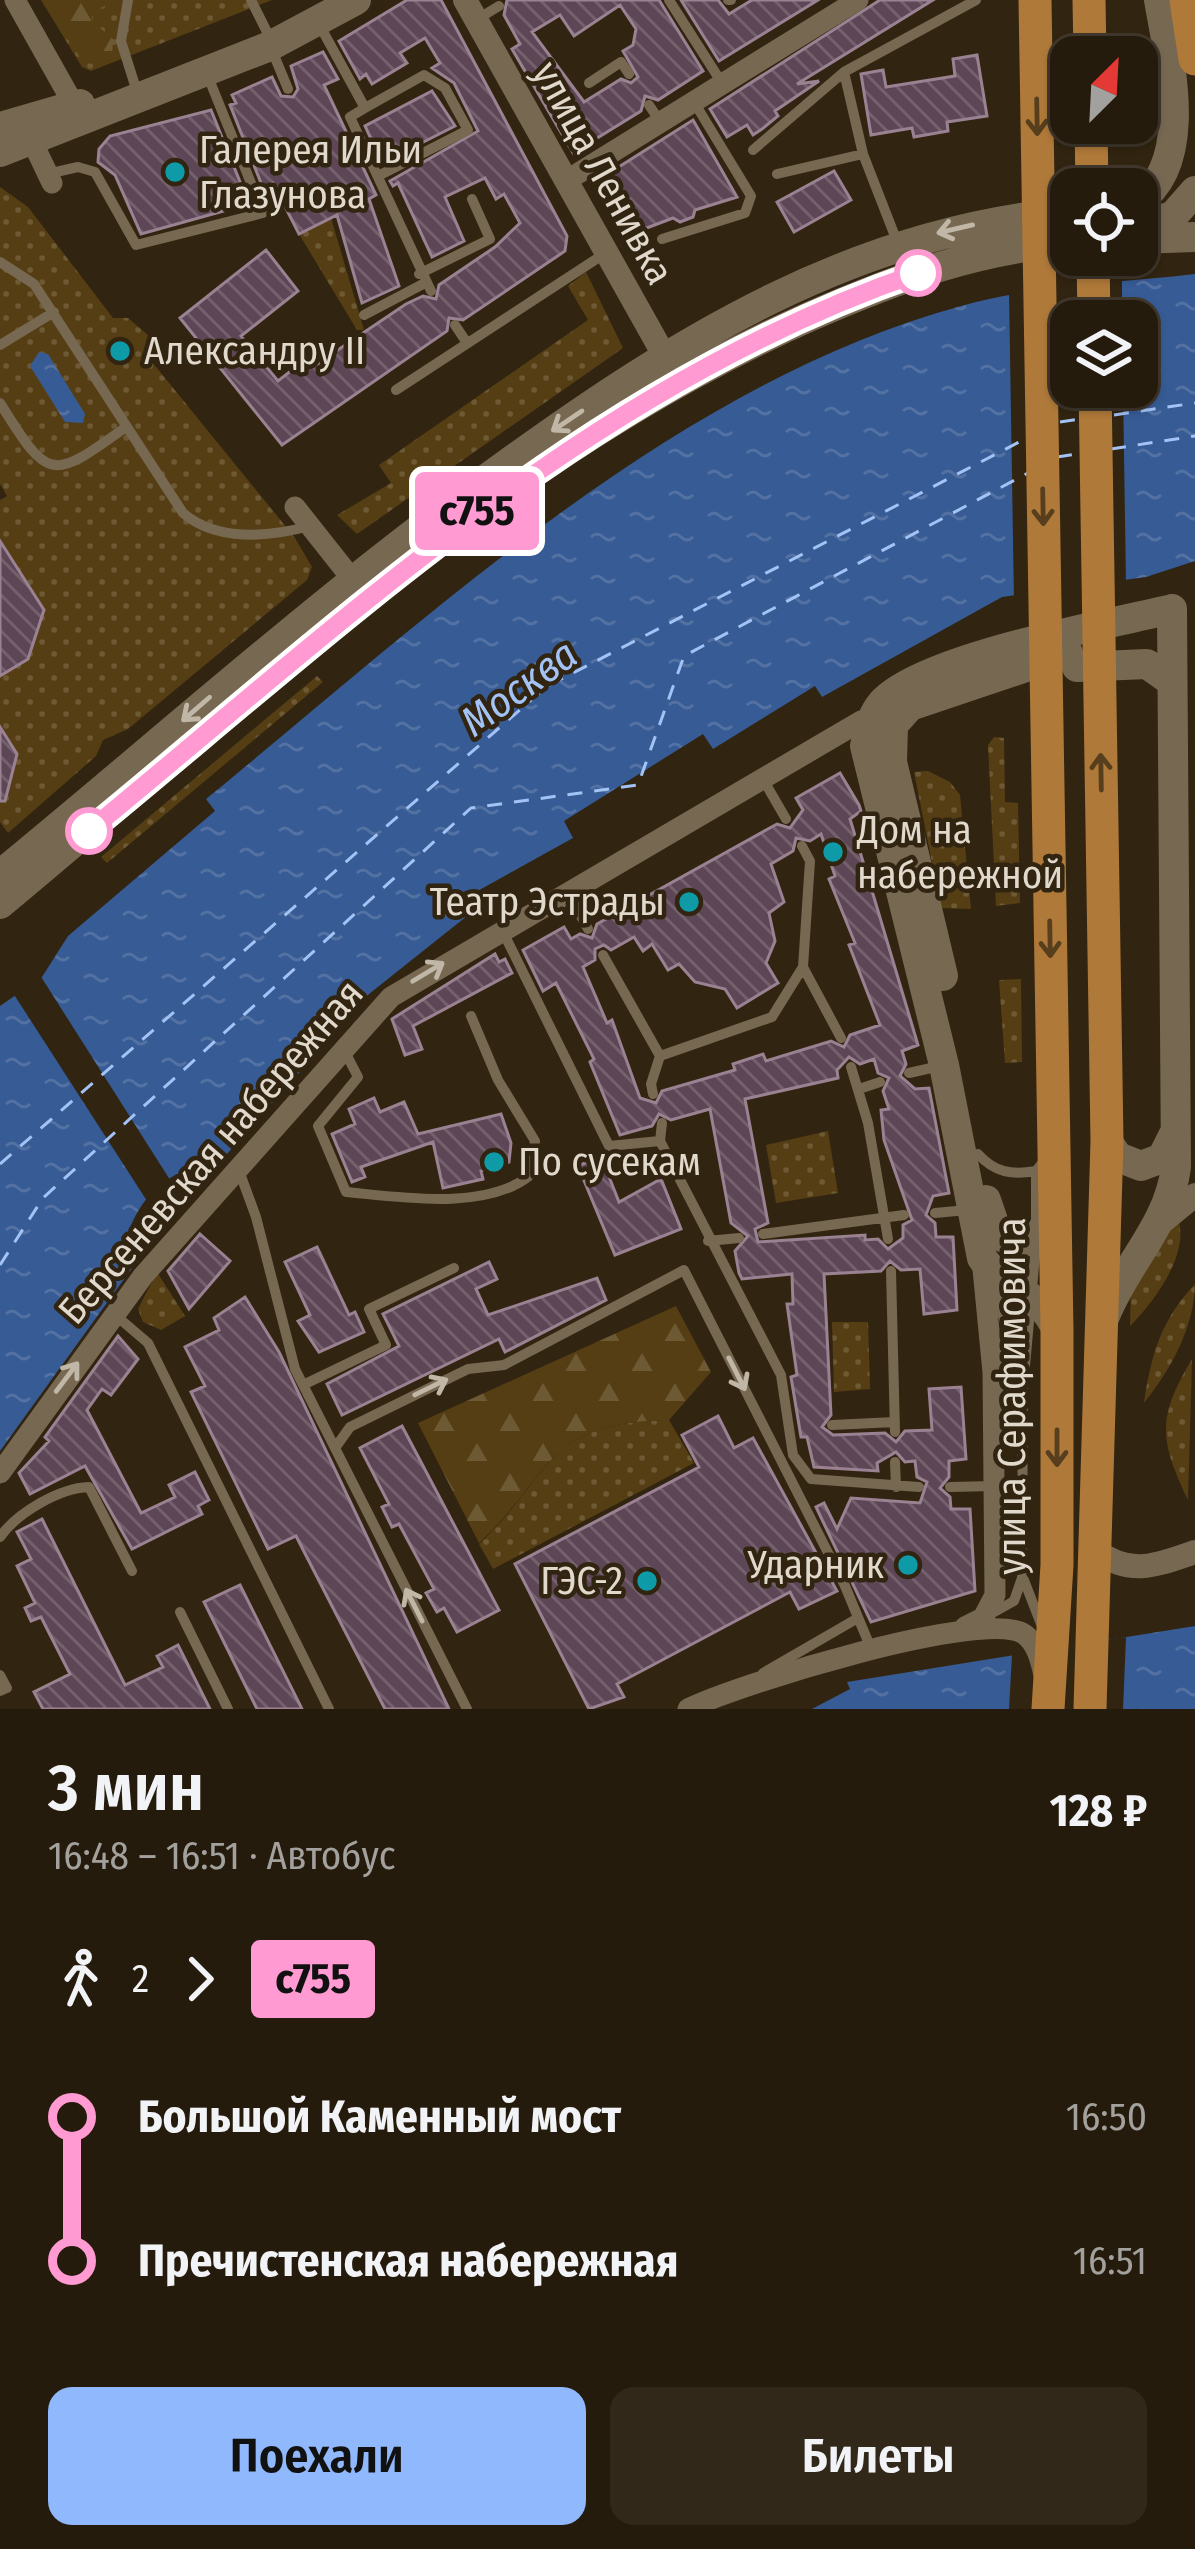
<!DOCTYPE html>
<html lang="ru">
<head>
<meta charset="utf-8">
<style>
	:root { --surface:#251b0c; --page:#31281a; --text:#f1f3f6; --muted:#a3a19d; --line:#42392d; --accent:#90b8fd }
	body { margin:0; font-family:"Fira Sans Condensed",sans-serif; background:var(--page); color:var(--text); height:100vh; display:flex; flex-direction:column; font-size:45px; white-space:nowrap }
	* { box-sizing:border-box; margin:0 }
	p { font-size:39px; color:var(--muted) }
	.icon { flex:none; width:66px; height:66px; fill:none; stroke:currentColor; stroke-width:2; stroke-linecap:round; stroke-linejoin:round }
	.map { position:relative; height:1709px; overflow:hidden }
	.drawer { display:flex; flex-direction:column; background:var(--surface); flex:1 }
	.drawer>* { flex:none }
	.badge { padding:0 24px; border-radius:9px; font-size:42px; line-height:78px }
	.needle { width:78px; rotate:24deg }
	.tools { position:absolute; left:1050px; top:36px; display:grid; gap:24px }
	.tools a { display:grid; place-items:center; width:108px; height:108px; border-radius:24px; background:var(--surface); box-shadow:0 3px 9px #0004,0 0 0 3px var(--line); font-size:60px }
	.map>.badge { position:absolute; translate:-50% -50%; box-shadow:0 0 0 6px #fff }
	.legs { display:flex; align-items:center; gap:18px; height:132px; padding:0 48px; font-size:39px }
	.legs p { margin-inline-start:auto }
	.summary { display:flex; align-items:center; justify-content:space-between; height:204px; padding:0 48px }
	h1 { font-size:66px; font-weight:600; line-height:90px }
	.button { display:flex; gap:24px; margin-top:auto; padding:24px 48px }
	.button a { flex:1; height:138px; border-radius:24px; background:var(--accent); color:#111; font-size:48px; font-weight:600; line-height:138px; text-align:center }
	.button a+a { background:var(--page); color:var(--text) }
	ul { padding:0 48px; list-style:none }
	li { display:flex; align-items:center; gap:42px; height:144px; font-size:45px }
	li i { display:grid; place-items:center; width:18px; height:100%; margin:0 15px; background:currentColor }
	li i::after { content:''; width:30px; height:30px; margin:-15px; border:9px solid; border-radius:50%; background:var(--surface) }
	li p { margin-inline-start:auto }
	li:first-child i { background:linear-gradient(#0000 50%,currentColor 0) }
	li:last-child i { background:linear-gradient(currentColor 50%,#0000 0) }
	.map>svg:first-child { display:block }
	.grass { fill:url(#grass-dots) }
	.forest { fill:url(#forest-firs) }
	.water { fill:url(#water-ripples); fill-rule:evenodd }
	.pier { fill:#312410 }
	.lines { fill:none; stroke-linecap:round; stroke-linejoin:round }
	.ferry { stroke:#a3c3f6; stroke-width:3; stroke-dasharray:15 12; stroke-linecap:butt }
	.building { fill:url(#building-back-hatch); stroke:#9a8292; stroke-width:3; fill-rule:evenodd }
	.service { stroke:#776852; stroke-width:10 }
	.minor { stroke:#776852; stroke-width:21 }
	.tertiary { stroke:#776852; stroke-width:24 }
	.secondary { stroke:#776852; stroke-width:30 }
	.primary { stroke:#af7939; stroke-width:33 }
	.oneway { stroke:#573e1c }
	.oneway2 { stroke:#c1b7a7 }
	.line-1-casing { stroke:#fff; stroke-width:27 }
	.line-1 { stroke:#ff9ad2; stroke-width:18 }
	.culture-dot { fill:#0f9aa8; stroke:#312410; stroke-width:4.5 }
	.stop-1-dot { fill:#fff; stroke:#ff9ad2; stroke-width:6 }
	.labels { text-anchor:middle; dominant-baseline:central; stroke-width:9; stroke-linejoin:round; paint-order:stroke }
	.poi-label { font-size:39px; fill:#e1d9cc; stroke:#312410; text-anchor:start }
	.street-label { font-size:39px; fill:#e1d9cc; stroke:#312410 }
	.water-label { font-size:42px; font-style:italic; fill:#a3c3f6; stroke:#312410 }
</style>
</head>
<body>
<div class="map">
<svg width="1195" height="1709" viewBox="0 0 1195 1709">
	<defs>
		<pattern id="grass-dots" width="8" height="8" patternUnits="userSpaceOnUse" patternTransform="scale(3)"><rect width="8" height="8" fill="#563e14"/><path d="M2 2h.1M6 6h.1" fill="none" stroke="#6e5935" stroke-width="1.8" stroke-linecap="round"/></pattern>
		<pattern id="forest-firs" width="22" height="20" patternUnits="userSpaceOnUse" patternTransform="scale(3)"><rect width="22" height="20" fill="#563e14"/><path d="M5 1l3.5 6h-7zM16 11l3.5 6h-7z" fill="#6e5935"/></pattern>
		<pattern id="water-ripples" width="26" height="14" patternUnits="userSpaceOnUse" patternTransform="scale(3)"><rect width="26" height="14" fill="#365b95"/><path d="M2 4q2-2 4 0t4 0M15 11q2-2 4 0t4 0" fill="none" stroke="#5372a3"/></pattern>
		<pattern id="building-back-hatch" width="6" height="6" patternUnits="userSpaceOnUse" patternTransform="scale(3)"><rect width="6" height="6" fill="#5d4756"/><path d="M-1 5l2 2M0 0l6 6M5-1l2 2" fill="none" stroke="#74616d"/></pattern>
	</defs>
	<rect width="100%" height="100%" fill="#312410"/>
	<path class="grass" d="M41,0H272L91,71L82,67Z
		M0,187L28,207L113,318H128L149,336L152,362L295,538L312,567L307,580L128,729L103,740L96,756L8,833L0,822V782L12,774L17,754L0,727V676L28,659L44,610L0,541V500L7,496L0,484Z
		M331,218L364,330H357L299,234Z
		M586,272L623,348L357,534L337,515L391,483L379,465L588,320L568,286Z
		M317,676L323,682L107,863L101,857Z
		M994,737L1004,738L1005,802L1018,803L1020,903L996,906L988,745Z
		M928,771L950,782L960,795L971,909L941,908L914,772Z
		M1021,979L1022,1062L1005,1063L999,980Z
		M828,1131L838,1193L776,1203L766,1145Z
		M1178,1219C1190,1254 1154,1302 1130,1326L1131,1285Z
		M157,1272L185,1316L161,1330L143,1322L138,1309Z
		M1195,1284C1194,1328 1171,1369 1144,1403C1151,1355 1161,1320 1195,1284Z
		M832,1322H868L870,1389L834,1392Z
		M1192,1359L1188,1500C1159,1439 1157,1418 1192,1359Z
		M669,1420L694,1463L493,1569L479,1544C555,1472 543,1423 669,1420Z"/>
	<path class="forest" d="M46,0H116L91,13L93,22L113,39L112,57L96,65L82,61Z
		M676,1306L711,1372L669,1420C543,1423 555,1472 479,1543L418,1423Z"/>
	<path class="water" d="M1195,274V561L1146,577L1002,597L822,697L815,686L713,749L703,734L564,821L573,838L465,898L472,912L369,994L211,1172L204,1166C156,1173 128,1213 122,1260L132,1268L0,1451V1006L42,977L68,936L215,811L206,799C431,615 674,385 961,306C1036,285 1118,283 1195,274ZM1071,321H1137V387H1071Z
		M39,352L48,354L85,414L83,423L65,422L30,366Z
		M1195,1626V1709H812L850,1689L847,1682Z"/>
	<path class="pier" d="M1122,276V321H1071V387H1123L1126,586L1014,601L1009,291Z
		M38,972L172,1183L149,1204L13,993Z
		M1126,1637L1123,1709H1009L1012,1655Z"/>
	<g class="lines">
		<path class="ferry" d="M1114,415L1195,403
			M1060,422L1080,419
			M1111,449L1195,436
			M1057,457L1084,453
			M0,1164L546,687L1025,439
			M0,1265L43,1198L471,808L638,785L684,656L1028,473"/>
	</g>
	<path class="building" d="M407,0H441L567,236L565,251L463,320L449,318L447,331L282,445L180,318L266,250L298,291L241,336L278,381L310,356L317,364L406,304L423,296L436,299L439,285L495,247L520,223L504,194L496,199L485,178L445,197L464,241L432,257L398,183L393,186L390,181L478,131L454,83L432,68L440,63L425,38L400,53L407,63L372,84L366,74L360,79L339,41Z
		M507,0H659L703,71L658,100L645,96L641,111L573,153L512,49L520,44L504,15ZM620,5L636,29L633,45L623,51L638,77L631,83L621,79L584,102L532,32L560,15L574,36Z
		M681,0H718L729,14L752,0H818L719,61Z
		M880,0H933L797,84L819,81L775,111L778,116L762,129L753,135L747,125L727,137L710,109Z
		M323,52L338,79L324,85L376,195L369,199L399,286L362,303L337,215L299,234L273,183L263,188L230,105L236,103L232,95L272,77L281,96L293,97L298,89L291,66Z
		M977,55L987,116L947,122L948,131L914,137L912,128L871,135L861,74L883,70L886,87L955,76L953,59Z
		M432,91L455,126L382,163L365,126Z
		M211,110L249,204L141,234L115,175L98,162L99,149L110,136Z
		M693,120L737,197L695,210L693,217L680,222L673,218L626,236L595,182Z
		M834,171L851,200L794,232L777,202Z
		M0,541L44,610L28,659L0,676Z
		M0,727L17,754L5,801H0Z
		M840,773L859,805L861,811L850,819L865,868L860,870L873,894L918,1045L902,1051L906,1064L900,1076L915,1089L929,1088L949,1193L933,1196L926,1215L935,1223L936,1237H953L957,1310L924,1314L920,1269L901,1270L890,1261L881,1271L824,1274L831,1415L822,1427L833,1435L885,1433L896,1442L905,1431L932,1430L929,1389L961,1387L966,1459L949,1461V1477L940,1488L950,1497L951,1509H970L975,1591L871,1622L816,1507L824,1503L837,1529L851,1498L920,1503L927,1482L917,1477L915,1461L905,1462L896,1452L877,1463L878,1471L814,1467L807,1437H801L791,1377L797,1375L787,1304H793L792,1274L742,1279L739,1273L735,1251L748,1236L731,1223L710,1109L671,1120L659,1114L652,1126L620,1135L590,1062L594,1059L556,983L543,991L523,950L564,927L571,939L580,934L592,938L597,924L777,824L790,828L803,810L796,798ZM821,834L835,876L829,879L855,943L849,945L880,1025L850,1035L844,1047L831,1041L766,1061L763,1054L733,1064L735,1070L662,1091L656,1103L640,1098L612,1020L607,1023L583,967L595,960V949L604,945L611,950L634,937L643,951L652,944L668,970L679,964L695,982L725,989L737,1008L778,983L766,963L775,941L769,913L784,902L771,864L793,851L796,838L810,841ZM849,1057L860,1064L874,1059L878,1073L889,1078L883,1091L889,1109L881,1110L884,1140L912,1220L903,1225V1238L888,1249L878,1239L865,1240V1235L758,1242L755,1229L768,1223L745,1099L838,1078L837,1070Z
		M495,954L499,962L505,959L512,973L413,1026L422,1049L405,1055L392,1019Z
		M374,1098L380,1112L404,1102L418,1134L501,1114L511,1143L509,1162L481,1171L483,1179L443,1188L433,1142L361,1167L365,1177L352,1182L332,1134L355,1124L349,1109Z
		M592,1160L595,1167L604,1164L619,1202L661,1179L681,1229L615,1255L578,1166Z
		M200,1234L230,1261L189,1309L168,1271Z
		M317,1247L349,1315L355,1312L364,1332L319,1352L298,1321L310,1315L285,1262Z
		M489,1262L497,1279L476,1289L488,1315L597,1278L606,1300L505,1352L499,1339L342,1415L327,1384L399,1346L383,1314Z
		M245,1297L279,1352L449,1709H385L296,1536L268,1549L191,1392L205,1386L185,1347L219,1330L214,1318Z
		M118,1336L138,1359L111,1395L102,1389L87,1410L141,1513L175,1497L169,1485L195,1472L209,1500L198,1506L202,1514L132,1549L85,1466L30,1494L19,1473L49,1441L45,1437Z
		M718,1416L734,1448L753,1438L837,1591L799,1609L790,1592L617,1684L624,1697L589,1709L515,1564L699,1467L682,1435Z
		M402,1426L499,1610L457,1632L444,1608L437,1612L426,1593L434,1589L399,1524L392,1527L382,1507L389,1504L360,1448Z
		M42,1519L125,1685L163,1667L157,1656L178,1645L210,1709H43L34,1692L70,1674L41,1617L31,1621L25,1608L35,1603L17,1566L31,1559L17,1532Z
		M240,1585L302,1709H257L204,1602Z"/>
	<g class="lines">
		<path class="service" d="M128,0L121,41L138,95
			M251,0L271,40
			M669,0L722,83
			M728,0H731
			M476,20L499,6
			M320,26L365,108L424,75L445,88L468,130L380,175
			M271,48L288,89
			M589,83L621,62L629,74
			M649,105L661,123
			M365,108L350,117L431,291
			M753,150L844,72
			M47,174L78,167L95,172L136,245L263,213L207,74
			M777,174L863,154
			M662,239L745,213L751,196L694,102
			M898,244L863,154L844,72L976,0
			M0,262L34,284L183,513C217,542 269,537 310,526
			M419,274L490,239L472,199
			M364,315L425,283
			M455,325L467,343
			M0,345L54,312
			M396,390L604,254
			M0,403C49,482 51,481 126,427
			M764,781L786,819
			M802,846L810,861L803,967L841,1038
			M568,893L588,929
			M503,932L609,1146L660,1141
			M603,955L660,1056
			M344,1050L358,1077L318,1126L346,1192C399,1197 485,1211 529,1176L535,1141L498,1080L471,1016
			M851,1067L868,1123L888,1239
			M909,1073L940,1066
			M859,1089L880,1082
			M653,1094L651,1084L660,1056L772,1017L803,967
			M662,1123L660,1141L781,1375L793,1455L811,1479L919,1487
			M978,1154C995,1173 1012,1175 1036,1171
			M238,1168L256,1217L295,1369L467,1709
			M935,1213L967,1210
			M1036,1225V1171L1043,1162
			M763,1234L904,1215
			M708,1241L739,1238
			M1036,1244L1023,1388L1022,1575L1041,1624
			M891,1271L895,1432
			M993,1282L1020,1373
			M114,1314L148,1343L329,1709
			M303,1385L386,1345L369,1309L454,1268
			M832,1425L895,1422
			M335,1448L350,1427L468,1369L504,1365L684,1270L845,1586L872,1651
			M895,1462L896,1487
			M950,1487L994,1486
			M0,1537C17,1513 59,1488 89,1487L132,1571
			M180,1612L228,1709
			M989,1615L1014,1601L1022,1578
			M763,1673L858,1618
			M0,1675L7,1688L0,1691"/>
		<path class="minor" d="M15,0L74,105
			M32,141L52,183
			M569,179L858,0
			M295,507L352,579
			M0,1473L143,1276L391,997L861,721H879
			M965,1627L983,1618L995,1595L993,1372L982,1259
			M688,1709C736,1685 983,1608 1024,1634C1037,1643 1041,1662 1044,1675"/>
		<path class="tertiary" d="M465,0L674,373
			M1162,1222L1195,1195
			M1098,1552C1132,1577 1159,1564 1195,1552"/>
		<path class="secondary" d="M0,127L80,104
			M0,152L270,46L356,0
			M1137,202C1195,164 1170,64 1159,0
			M1137,226L1173,216L1195,191
			M1137,239L1195,237
			M1077,667L1147,664L1171,681
			M0,875C168,737 330,591 507,464C678,340 857,230 1071,212
			M0,904C257,691 502,452 811,316C896,279 978,248 1071,242
			M943,976L892,762L893,725L910,706L1068,653
			M1107,1141L1118,1157L1141,1166L1162,1158L1175,1132
			M986,1200L998,1235L1017,1244L1036,1239L1054,1212
			M1105,1316C1126,1263 1169,1225 1176,1167L1172,609
			M1057,1331C1041,1291 1005,1290 982,1258L944,1065L865,746C869,730 871,716 882,703C921,658 1109,624 1172,609"/>
		<path class="primary" d="M1035,0L1057,1331V1565L1048,1709
			M1089,0L1090,57
			M1186,0L1195,59
			M1091,123L1092,189
			M1093,255L1094,321
			M1090,1709L1107,1141L1095,387"/>
	</g>
	<defs><path id="oneway-shaft" d="M-6 0H5M1.5-3L5.5 0L1.5 3" fill="none" stroke-width="1.6" stroke-linecap="round" stroke-linejoin="round" transform="scale(3)"/></defs>
	<g class="oneway">
		<use href="#oneway-shaft" transform="translate(1037 117) rotate(89)"/>
		<use href="#oneway-shaft" transform="translate(1043 507) rotate(89)"/>
		<use href="#oneway-shaft" transform="translate(1101 772) rotate(-91)"/>
		<use href="#oneway-shaft" transform="translate(1050 939) rotate(89)"/>
		<use href="#oneway-shaft" transform="translate(1057 1448) rotate(90)"/>
	</g>
	<g class="oneway2">
		<use href="#oneway-shaft" transform="translate(955 229) rotate(167)"/>
		<use href="#oneway-shaft" transform="translate(567 421) rotate(146)"/>
		<use href="#oneway-shaft" transform="translate(196 709) rotate(139)"/>
		<use href="#oneway-shaft" transform="translate(428 972) rotate(-31)"/>
		<use href="#oneway-shaft" transform="translate(737 1374) rotate(63)"/>
		<use href="#oneway-shaft" transform="translate(67 1377) rotate(-53)"/>
		<use href="#oneway-shaft" transform="translate(431 1387) rotate(-26)"/>
		<use href="#oneway-shaft" transform="translate(414 1605) rotate(-117)"/>
	</g>
	<g class="lines">
		<g class="line-1-casing">
			<path id="line-1" d="M89,831C348,618 594,384 918,273"/>
		</g>
		<use href="#line-1" class="line-1"/>
	</g>
	<g class="culture-dot">
		<circle cx="175" cy="172" r="12"/>
		<circle cx="120" cy="351" r="12"/>
		<circle cx="833" cy="852" r="12"/>
		<circle cx="689" cy="902" r="12"/>
		<circle cx="494" cy="1162" r="12"/>
		<circle cx="908" cy="1565" r="12"/>
		<circle cx="647" cy="1581" r="12"/>
	</g>
	<g class="stop-1-dot">
		<circle cx="918" cy="273" r="21"/>
		<circle cx="89" cy="831" r="21"/>
	</g>
	<g class="labels">
		<g class="poi-label">
			<text x="199" y="150">Галерея Ильи<tspan x="199" dy="45">Глазунова</tspan></text>
			<text x="144" y="351">Александру II</text>
			<text x="857" y="830">Дом на<tspan x="857" dy="45">набережной</tspan></text>
			<text x="665" y="902" text-anchor="end">Театр Эстрады</text>
			<text x="518" y="1162">По сусекам</text>
			<text x="884" y="1565" text-anchor="end">Ударник</text>
			<text x="623" y="1581" text-anchor="end">ГЭС-2</text>
		</g>
		<g class="street-label">
			<text transform="translate(603 173) rotate(61)">улица Ленивка</text>
			<text transform="translate(211 1152) rotate(-49)">Берсеневская набережная</text>
			<text transform="translate(1012 1396) rotate(-90)">улица Серафимовича</text>
		</g>
		<g class="water-label">
			<text transform="translate(519 688) rotate(-36)">Москва</text>
		</g>
	</g>
</svg>
<div class="tools">
<a><svg class="needle" viewBox="-14 -14 28 28"><path d="M0-13l5 13h-10z" fill="#e53935"/><path d="M0 13l5-13h-10z" fill="#a3a19d"/></svg></a>
<a><svg class="icon" aria-label="locate" viewBox="0 0 24 24"><circle cx="12" cy="12" r="6"/><path d="M12 2v4M12 18v4M2 12h4M18 12h4"/></svg></a>
<a><svg class="icon" aria-label="layers" viewBox="0 0 24 24"><path d="M12 4l9 5-9 5-9-5zM3 14l9 5 9-5"/></svg></a>
</div>
<b class="badge" style="left:477px;top:511px;background:#ff9ad2;color:#111">с755</b>
</div>
<section class="drawer">
<div class="summary"><div><h1>3 мин</h1><p>16:48 – 16:51 · Автобус</p></div><b>128 ₽</b></div>
<div class="legs"><svg class="icon" aria-label="walk" viewBox="0 0 24 24"><circle cx="13" cy="4" r="2"/><path d="M13 8l-2 6 4 7M11 14l-3 7M7 12l3-4h3l4 4"/></svg>2<svg class="icon" aria-label="forward" viewBox="0 0 24 24"><path d="M9 5l7 7-7 7"/></svg><b class="badge" style="background:#ff9ad2;color:#111">с755</b></div>
<ul>
<li><i style="color:#ff9ad2"></i><b>Большой Каменный мост</b><p>16:50</p></li>
<li><i style="color:#ff9ad2"></i><b>Пречистенская набережная</b><p>16:51</p></li>
</ul>
<div class="button"><a>Поехали</a><a>Билеты</a></div>
</section>
</body>
</html>
